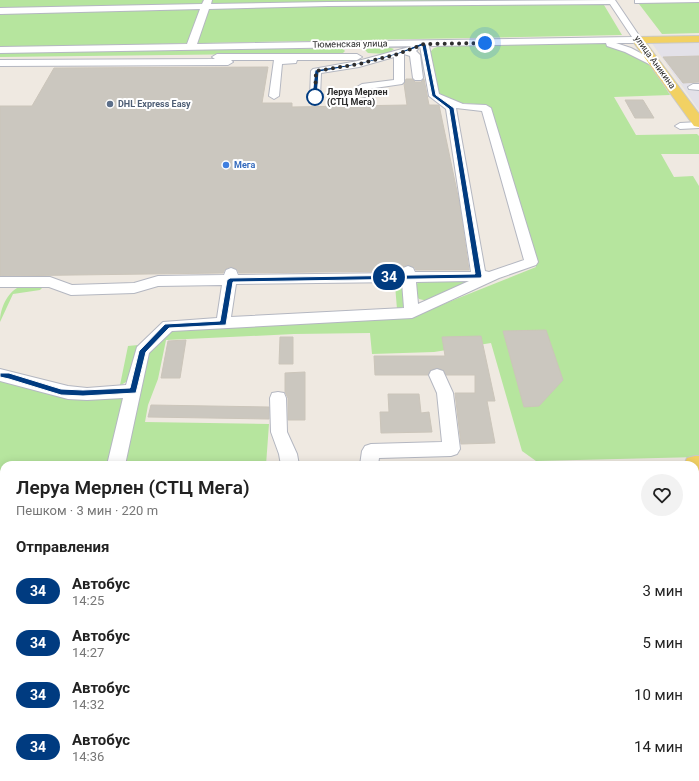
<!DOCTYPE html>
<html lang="ru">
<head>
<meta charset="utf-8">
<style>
	:root { --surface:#fff; --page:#f2f2f2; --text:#222; --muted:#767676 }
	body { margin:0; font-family:Roboto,sans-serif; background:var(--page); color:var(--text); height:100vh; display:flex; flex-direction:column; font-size:15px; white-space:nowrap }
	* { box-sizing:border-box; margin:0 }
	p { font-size:13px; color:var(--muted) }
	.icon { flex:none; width:22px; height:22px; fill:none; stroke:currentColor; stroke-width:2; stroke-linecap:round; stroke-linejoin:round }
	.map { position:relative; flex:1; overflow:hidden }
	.drawer { position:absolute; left:0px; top:461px; width:699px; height:320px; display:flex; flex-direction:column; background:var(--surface); border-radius:12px 12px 0 0; box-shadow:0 2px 10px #0003 }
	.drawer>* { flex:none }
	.badge { padding:0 8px; border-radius:13px; font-size:14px; line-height:26px }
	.you { position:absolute; width:20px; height:20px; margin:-10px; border:3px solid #fff; border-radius:50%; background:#1a73e8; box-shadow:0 0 0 6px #1a73e833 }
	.map>.badge { position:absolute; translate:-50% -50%; box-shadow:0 0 0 2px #fff }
	h2 { padding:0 16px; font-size:15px; line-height:36px }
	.round { display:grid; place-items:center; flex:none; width:42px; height:42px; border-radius:21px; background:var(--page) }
	.summary { display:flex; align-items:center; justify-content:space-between; height:68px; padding:0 16px }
	h1 { font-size:19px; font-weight:600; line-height:30px }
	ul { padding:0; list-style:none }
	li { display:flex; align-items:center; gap:12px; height:52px; padding:0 16px }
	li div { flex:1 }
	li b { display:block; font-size:15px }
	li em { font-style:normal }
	li .badge { min-width:44px; font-weight:700; text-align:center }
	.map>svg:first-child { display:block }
	.industrial { fill:#e3e1e8 }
	.green { fill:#b6e59e }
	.building { fill:#cbc7bf; stroke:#cbc5ba }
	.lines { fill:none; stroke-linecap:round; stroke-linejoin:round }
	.minor-casing { stroke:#b4b7c1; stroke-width:2 }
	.major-casing { stroke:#c9c9c9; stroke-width:2 }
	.minor { fill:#fff; fill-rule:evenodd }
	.major { fill:#f2d163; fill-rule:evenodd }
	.tram-far1 { stroke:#a3a6b8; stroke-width:1 }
	.tram { stroke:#a3a6b8; stroke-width:1.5 }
	.line { fill:#003b80; stroke:#fff }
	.walk { stroke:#2e2e2e; stroke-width:4; stroke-dasharray:0 7.2 }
	.stop-dot { fill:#fff; stroke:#003b80; stroke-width:2 }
	.service-dot { fill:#5c6f8a; stroke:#fff; stroke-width:1.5 }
	.shop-dot { fill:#3f7fe0; stroke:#fff; stroke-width:1.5 }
	.labels { text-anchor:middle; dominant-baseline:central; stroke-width:4; stroke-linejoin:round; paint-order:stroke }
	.far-street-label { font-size:9px; fill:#2e2e2e; stroke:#fff }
	.far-stop-label { font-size:9px; font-weight:bold; fill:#2e2e2e; stroke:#fff; text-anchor:start }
	.far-service-label { font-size:9px; font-weight:bold; fill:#4e5e75; stroke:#fff; text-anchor:start }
	.far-shop-label { font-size:9px; font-weight:bold; fill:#366cbe; stroke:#fff; text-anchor:start }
</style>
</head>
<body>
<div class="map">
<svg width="699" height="781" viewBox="0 0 699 781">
	<rect width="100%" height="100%" fill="#efe9e1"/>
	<path class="industrial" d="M651,42H699V110Z
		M4,551V777H695V618L699,622V781H0V552Z"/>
	<path class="green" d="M0,0H601L622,35L0,47Z
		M636,0H699V33L662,34Z
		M588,43L609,44L648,61L670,95L614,97L636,135L697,134L699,136V154H661L674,177L693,176L699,186V457L536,461L522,451L491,343L434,352L372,354L370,333L294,334L166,340L158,379L148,405L145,422L269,424L266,465H123L147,352L171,331L431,309L536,267L491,108C481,99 450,110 437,92L428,54L434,48L441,46Z
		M388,47L394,49L387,54L368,53L364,49L366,48Z
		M338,48L343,49L345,51L343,53L0,57V53Z
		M473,280L428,301L419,299L417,296L416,286L418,282Z
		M387,281L400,282L403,284L404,307L397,309L395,285L385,284Z
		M22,286L42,288L40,290L13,294L0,322C0,308 8,290 22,286Z
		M138,345C135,358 135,381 120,385L128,346Z
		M2,381L60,397L125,394L108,465H4V476H0V382Z"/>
	<path class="building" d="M699,56V82L683,83L663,57Z
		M268,67L262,103H292V107L407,105L404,84L406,79H412L415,82H421L424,79L429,105H439L459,201L469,270H416L414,267L407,265L402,267L400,271L239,273L237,269L230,267L225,269L223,273L0,276V106H32L54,68Z
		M625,100H643L654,118H635Z
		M546,330L563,380L539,406L524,407L503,331Z
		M481,336L495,401H487L495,443L461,444L455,393H475V375H446L443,370L437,368L431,370L428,375H375L374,356H445L442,337Z
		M280,337H293V364H279Z
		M186,340L180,378H161L168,341Z
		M305,372V420H288V398L285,392V373Z
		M388,394H419L421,413L429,412L432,432L381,433L380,412H389Z
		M151,405L269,407V419L148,417Z"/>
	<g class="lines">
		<g class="minor-casing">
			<path id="minor" d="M204,0H212L211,4L328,2L615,0L642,40L638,43H616L631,48L661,64L656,67L653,66L625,52L607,46L606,43L429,46L439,94L463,104L486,105L491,108L538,262L536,265L499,278L412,318L172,331L149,353L125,465H107L123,398L87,400L68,399L0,381V369L68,386L87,388L126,385L137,347L163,322L217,318L222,285L158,286L134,293L71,295L49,287H0V277H50L72,285L134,283L158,276L224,275L226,270L231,268L236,270L238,275L401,273L403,268L408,266L413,268L415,272H471L446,109L429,96L420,46L0,53V47L187,44L200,9L0,14V8L202,4ZM610,4L632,37L197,44L209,9L328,6ZM456,108L482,111L524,260L489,272L485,271ZM469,281L418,304L416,282ZM402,282L404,308L231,317L236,284Z
				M635,0H699V2L638,3H635Z
				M413,46L416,47L418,49L416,51L420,55L423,78L421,80H415L413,78L410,56L404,54V82L402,84L368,89L370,94L365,97L361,96L357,87L362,84L394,80V57L359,67L321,73L320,97L315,100L310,97L311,71L313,69L358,61Z
				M217,54H357L362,57L357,60H297L296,63L282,64L279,96L274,99L269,96L274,60H231L233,62L228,65L0,66V60L215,59L212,57Z
				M693,84H699V90L689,89L688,87Z
				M699,122V128L680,129L675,126L680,123Z
				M437,369L443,371L453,393L460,449L457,454L451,456L379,458L378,465H360L362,451L365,446L371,444L442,442L437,393L429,375L431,371Z
				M278,392L284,393L286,398L287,432L297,454L299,465H281L279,454L271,432L270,398L272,393Z
				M695,615L699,616V639L695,638Z
				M4,707V729L0,730V708Z
				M357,777H382L384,781H359Z
				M481,777H506L504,781H479Z"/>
		</g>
		<g class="major-casing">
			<path id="major" d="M699,36V42L646,43L699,114V127L694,126L632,40L638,37Z
				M695,456H699V474H695V465H684L687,458Z
				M0,472H4V492H0Z
				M695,488H699V508H695Z
				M0,498H4V518H0Z"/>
		</g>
		<use href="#minor" class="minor"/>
		<use href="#major" class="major"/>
		<path class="tram-far1" d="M695,477H699
			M1,503L4,502"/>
		<path class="tram" d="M0,503L4,502"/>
	</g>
	<path class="line" d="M422,43L426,44L436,95L454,108L482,276L481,278L233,282L226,325L169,328L146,352L136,393L83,396L61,395L9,379L0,377V373H9L61,389L83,390L130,388L139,351L165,324L220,321L227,280L230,278L475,274L449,109L432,96L422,46C388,59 354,66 319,72L317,97L315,98L312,97L315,70L359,63L397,53Z"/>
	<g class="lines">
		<path class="walk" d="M315,97L316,71L359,64L398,54L424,44L485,43"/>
	</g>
	<circle class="stop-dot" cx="315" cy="97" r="8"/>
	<circle class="service-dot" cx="110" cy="104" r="4"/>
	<circle class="shop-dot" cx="226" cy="165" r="4"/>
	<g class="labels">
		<g class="far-street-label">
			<text transform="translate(350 44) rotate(-1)">Тюменская улица</text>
			<text transform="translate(655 62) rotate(54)">улица Аникина</text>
		</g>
		<g class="far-stop-label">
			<text x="327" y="92">Леруа Мерлен<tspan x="327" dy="10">(СТЦ Мега)</tspan></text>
		</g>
		<g class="far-service-label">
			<text x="118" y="104">DHL Express Easy</text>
		</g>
		<g class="far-shop-label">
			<text x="234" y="165">Мега</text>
		</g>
	</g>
</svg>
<div class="you" style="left:485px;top:43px"></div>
<b class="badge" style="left:389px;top:277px;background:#003b80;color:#fff">34</b>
<section class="drawer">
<div class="summary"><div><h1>Леруа Мерлен (СТЦ Мега)</h1><p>Пешком · 3 мин · 220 m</p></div><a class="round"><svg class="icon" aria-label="heart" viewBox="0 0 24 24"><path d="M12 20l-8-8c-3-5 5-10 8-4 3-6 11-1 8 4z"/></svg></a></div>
<h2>Отправления</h2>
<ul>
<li><span class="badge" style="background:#003b80;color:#fff">34</span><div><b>Автобус</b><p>14:25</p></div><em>3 мин</em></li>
<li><span class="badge" style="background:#003b80;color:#fff">34</span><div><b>Автобус</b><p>14:27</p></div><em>5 мин</em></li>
<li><span class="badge" style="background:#003b80;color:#fff">34</span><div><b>Автобус</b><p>14:32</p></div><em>10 мин</em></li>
<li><span class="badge" style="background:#003b80;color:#fff">34</span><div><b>Автобус</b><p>14:36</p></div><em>14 мин</em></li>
</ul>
</section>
</div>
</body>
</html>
